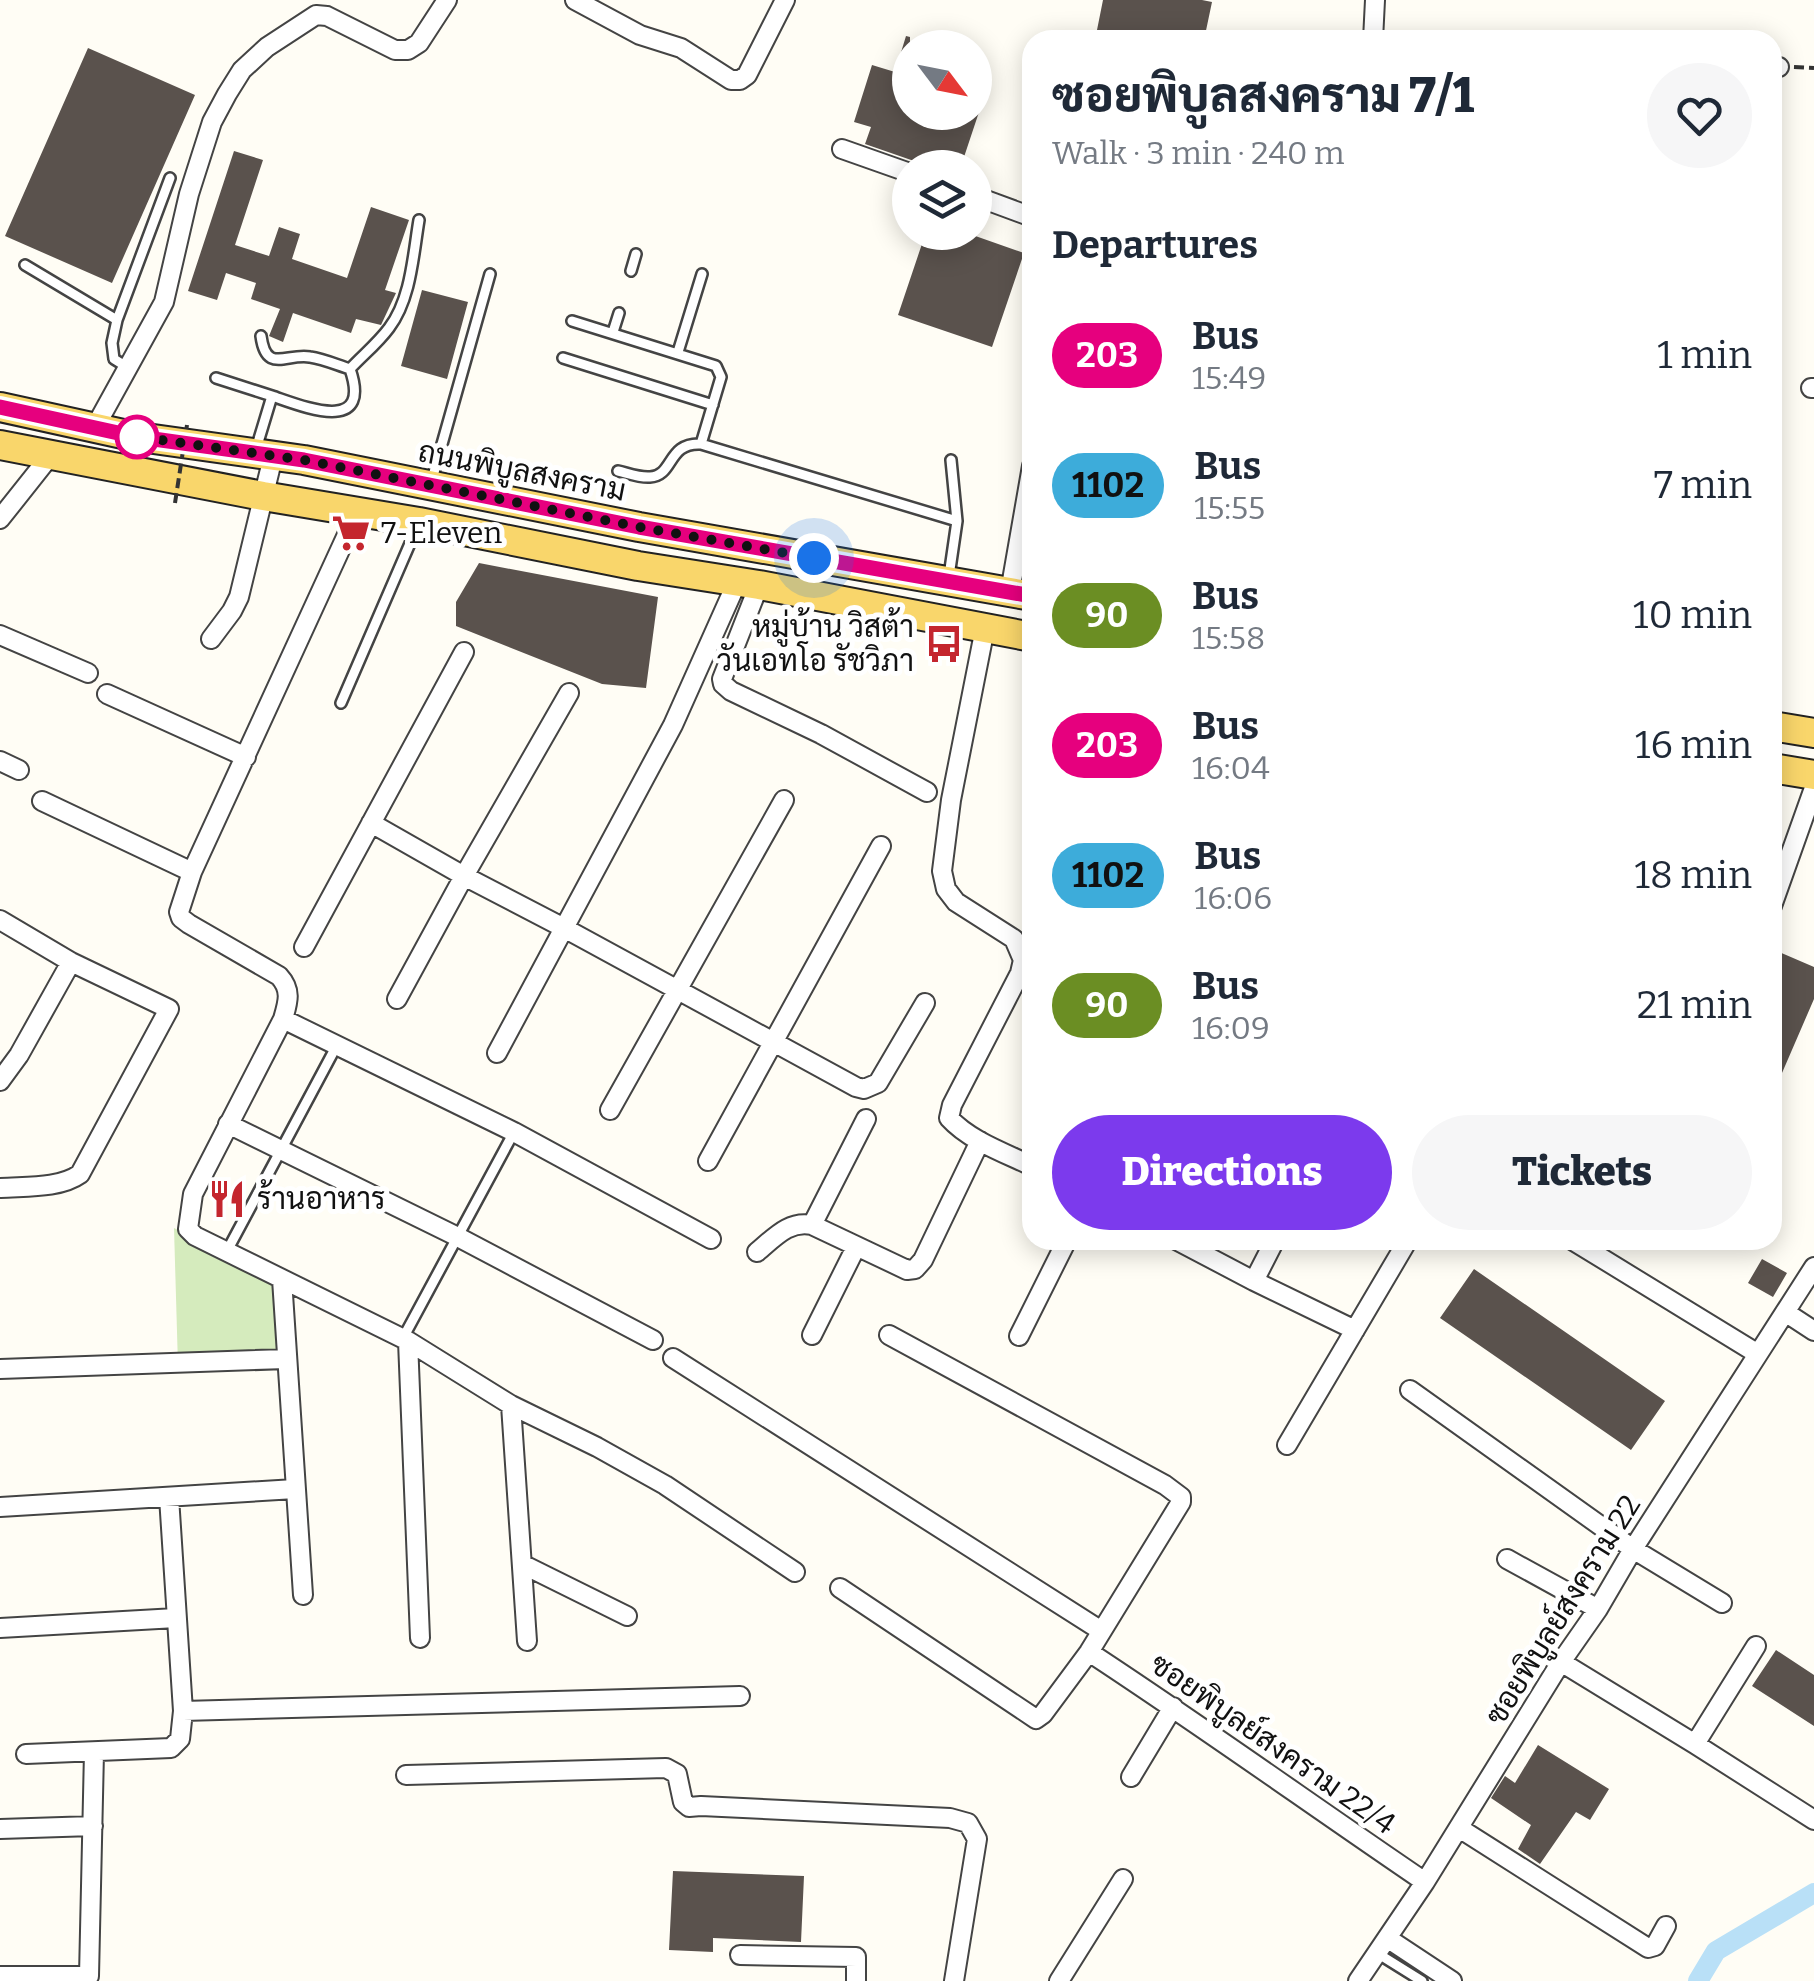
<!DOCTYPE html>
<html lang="en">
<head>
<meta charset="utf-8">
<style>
	:root { --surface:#fff; --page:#f6f6f7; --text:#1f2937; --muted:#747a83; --accent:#7c3aed }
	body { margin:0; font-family:Bitter,Sarabun,serif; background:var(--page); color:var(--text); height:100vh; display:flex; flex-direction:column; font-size:38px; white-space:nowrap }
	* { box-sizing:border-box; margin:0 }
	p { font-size:32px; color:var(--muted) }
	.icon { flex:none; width:55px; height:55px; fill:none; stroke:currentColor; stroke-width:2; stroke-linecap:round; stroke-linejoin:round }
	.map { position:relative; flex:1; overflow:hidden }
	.details { position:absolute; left:1022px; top:30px; width:760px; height:1220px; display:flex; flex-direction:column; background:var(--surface); border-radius:30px; box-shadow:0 5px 25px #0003 }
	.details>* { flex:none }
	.badge { padding:0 20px; border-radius:32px; font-size:35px; line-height:65px }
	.needle { width:65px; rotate:122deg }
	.controls { position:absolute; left:892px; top:30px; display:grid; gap:20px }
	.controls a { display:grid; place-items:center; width:100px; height:100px; border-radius:50%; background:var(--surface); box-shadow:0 5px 25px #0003; font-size:50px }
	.you { position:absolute; width:50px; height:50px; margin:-25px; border:8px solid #fff; border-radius:50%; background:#1a73e8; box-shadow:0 0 0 15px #1a73e833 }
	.map>.badge { position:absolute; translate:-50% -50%; box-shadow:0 0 0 5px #fff }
	h2 { padding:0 30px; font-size:38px; line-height:90px }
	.round { display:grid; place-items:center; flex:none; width:105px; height:105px; border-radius:52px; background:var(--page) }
	.head { display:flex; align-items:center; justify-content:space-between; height:170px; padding:0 30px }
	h1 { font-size:48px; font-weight:800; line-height:75px }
	.cta { display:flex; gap:20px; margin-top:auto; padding:20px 30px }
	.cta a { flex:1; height:115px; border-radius:60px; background:var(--accent); color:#fff; font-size:40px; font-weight:800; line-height:115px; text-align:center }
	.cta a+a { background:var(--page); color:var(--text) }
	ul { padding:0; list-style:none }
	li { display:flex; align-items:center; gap:30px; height:130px; padding:0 30px }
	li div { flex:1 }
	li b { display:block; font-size:38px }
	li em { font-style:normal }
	li .badge { min-width:110px; font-weight:700; text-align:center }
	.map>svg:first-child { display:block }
	.green { fill:#d5ebbd }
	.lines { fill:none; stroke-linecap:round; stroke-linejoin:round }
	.canal { stroke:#b9e0f7; stroke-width:20 }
	.building { fill:#5a524d }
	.service-casing { stroke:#444; stroke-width:14 }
	.minor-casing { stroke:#444; stroke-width:22 }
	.primary-casing { stroke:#222; stroke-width:32 }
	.path { stroke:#333; stroke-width:4; stroke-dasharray:10 5; stroke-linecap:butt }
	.service { stroke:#fff; stroke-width:9 }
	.minor { stroke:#fff; stroke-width:18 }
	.primary { stroke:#f9d66b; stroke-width:28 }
	.path-bridge { stroke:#333; stroke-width:4; stroke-dasharray:10 5; stroke-linecap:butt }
	.line-casing { stroke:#fff; stroke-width:22 }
	.line { stroke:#e6007e; stroke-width:15 }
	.walk { stroke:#111; stroke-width:10; stroke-dasharray:0 18 }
	.stop-dot { fill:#fff; stroke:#e6007e; stroke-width:5 }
	.labels { text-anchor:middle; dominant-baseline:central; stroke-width:10; stroke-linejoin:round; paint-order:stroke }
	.street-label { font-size:30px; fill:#111; stroke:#fff }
	.poi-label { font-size:30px; fill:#111; stroke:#fff; text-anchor:start }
</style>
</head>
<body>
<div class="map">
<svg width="1814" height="1981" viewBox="0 0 1814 1981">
	<rect width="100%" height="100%" fill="#fffdf5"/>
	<path class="green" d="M174,1228L278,1280L282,1359L178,1366Z"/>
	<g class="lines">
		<path class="canal" d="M1698,1981L1716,1951L1814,1893"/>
	</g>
	<path class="building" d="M1103,0H1202L1212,2L1204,40H1095Z
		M906,36L910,37V112H979L964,157L943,150L938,168H921L914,161L865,144L871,127L854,122L872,65L895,72Z
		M88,48L195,95L112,283L5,236Z
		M234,151L263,160L235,245L269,256L279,227L300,234L292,259L347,278L371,207L409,220L385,290L396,293L381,325L356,319L351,333L293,313L283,342L269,336L280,309L251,299L256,283L226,273L217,300L188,291Z
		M926,232H964L1024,253L992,347L898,315Z
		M422,290L468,302L447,379L401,366Z
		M479,563L658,597L646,688L602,684L456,626V602Z
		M1772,949L1814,967V999L1772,1096Z
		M1762,1259L1787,1273L1773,1297L1748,1283Z
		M1474,1269L1665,1401L1631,1450L1440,1318Z
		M1776,1650L1814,1675V1726L1752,1686Z
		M1538,1745L1609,1789L1590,1820L1576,1812L1540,1864L1518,1849L1531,1825L1491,1798L1505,1776L1515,1783Z
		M673,1871L804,1876L801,1942L713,1938V1952L669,1950Z"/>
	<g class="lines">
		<g class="service-casing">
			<path id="service" d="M25,265L117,320L112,343L114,359L127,367
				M631,271L636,254
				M117,320L170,178
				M572,321L716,366L721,377L701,444
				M613,332L619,313
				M678,352L702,274
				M563,358L713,405
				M350,369C362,356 378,343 389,328C411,299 413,256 419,220
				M216,378L272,396
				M256,449L272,396C302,406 373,436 350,369C337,365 324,359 310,357C286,353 266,374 261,336
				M618,471C627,473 640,478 650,477C674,476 667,442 701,444L957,521
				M431,483L490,274
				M949,576L957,521L951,460
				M341,703L418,525
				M227,1251L337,1045
				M403,1338L514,1132
				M1377,1953L1422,1981"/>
		</g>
		<g class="minor-casing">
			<path id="minor" d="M575,0L640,35L681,48L731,80H740L747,75L785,0
				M1373,40L1375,0
				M1772,67H1779
				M842,149L910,173
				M975,196L1032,217
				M1811,388H1814
				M94,429L164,302L189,194L212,122L227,94L242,70L267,47L316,15L327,16L395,50H408L419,43L447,0
				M357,513L192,872L179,912L181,918L189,924L279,976C292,990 288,1002 283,1019L193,1194L188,1229L195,1236L408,1341L511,1405L597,1447L665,1485L795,1572
				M0,519L50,456
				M759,585L722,679L723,684L731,691L821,734L927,792
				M1010,592L1032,466
				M985,628L951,800L942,871L946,889L956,902L1014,939L1023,960L1020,973L952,1105L949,1118C970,1141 1005,1153 1032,1166
				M0,635L88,673
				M211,639L232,611L239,597L273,457
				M107,694L246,757
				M0,761L19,770
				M42,801L192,872
				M371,823L464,876L564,928L856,1087L864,1089L878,1083L925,1003
				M1772,906L1814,788
				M0,920L71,962L169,1009L80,1174C59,1189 24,1186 0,1188
				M304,947L464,652
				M397,999L464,876L569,693
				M283,1019L514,1132L711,1239
				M497,1053L673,725L737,582
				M0,1081L19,1055L71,962
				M610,1110L784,800
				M228,1124L456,1236L653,1340
				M708,1161L881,846
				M812,1225L866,1119
				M1176,1240L1254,1281L1355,1330
				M1572,1240L1758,1354
				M757,1252C774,1238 789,1220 812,1225L907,1270L915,1269L923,1260L980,1141
				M282,1279L303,1595
				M1254,1281L1275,1240
				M1785,1312L1814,1331
				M812,1335L856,1247
				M1019,1336L1067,1240
				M408,1341L420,1638
				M673,1358L1100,1630
				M0,1369L286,1359
				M1410,1390L1633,1549L1722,1603
				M511,1405L527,1641
				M1287,1445L1405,1245
				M0,1507L295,1489
				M1507,1559L1598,1609
				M522,1564L627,1616
				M840,1588L1036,1719L1043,1714L1089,1652L1181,1502V1497L1165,1485L889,1335
				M0,1628L176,1618
				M1089,1652C1202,1726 1313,1806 1425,1882
				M1561,1662L1695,1744L1814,1820
				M183,1711L740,1696
				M1695,1744L1756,1646
				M26,1754L171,1748L180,1739L183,1711L169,1497
				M406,1775L666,1768L677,1774L683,1802L689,1807L701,1806L950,1818L968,1823L977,1839L954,1981
				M1131,1777L1173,1707
				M1459,1828L1648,1948L1655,1946L1666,1926
				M0,1829L93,1826
				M1387,1938L1452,1981
				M740,1955L856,1957V1981
				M0,1976H89L94,1752
				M1059,1981L1123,1879
				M1358,1981L1425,1882L1561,1662L1598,1609L1633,1549L1814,1267"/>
		</g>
		<g class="primary-casing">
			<path id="primary" d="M0,407L132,436L304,460L639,527L1032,596
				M0,445L263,496L419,522L638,566L759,585L1032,637
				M1772,726L1814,733
				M1772,768L1814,775"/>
		</g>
		<path class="path" d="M1794,67L1814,68"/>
		<use href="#service" class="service"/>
		<use href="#minor" class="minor"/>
		<use href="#primary" class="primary"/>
		<path class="path-bridge" d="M175,503L187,425"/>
	</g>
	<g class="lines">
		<g class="line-casing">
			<path id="line" d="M0,407L132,436L304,460L639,527L1032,596"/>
		</g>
		<use href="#line" class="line"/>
		<path class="walk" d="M137,437L132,436L304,460L639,527L814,558"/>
	</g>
	<defs>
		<g id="supermarket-bare" transform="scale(3)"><path d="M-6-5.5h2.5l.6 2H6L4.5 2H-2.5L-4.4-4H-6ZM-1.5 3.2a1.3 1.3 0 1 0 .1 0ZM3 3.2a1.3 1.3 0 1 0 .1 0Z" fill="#c4262e" stroke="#fff" stroke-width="2.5" paint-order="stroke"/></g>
		<g id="bus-bare" transform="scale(3)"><path d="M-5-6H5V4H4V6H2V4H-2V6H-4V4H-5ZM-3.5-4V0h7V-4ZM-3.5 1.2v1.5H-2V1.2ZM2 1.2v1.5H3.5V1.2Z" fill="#c4262e" stroke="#fff" stroke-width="2.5" paint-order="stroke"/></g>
		<g id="restaurant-bare" transform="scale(3)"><path d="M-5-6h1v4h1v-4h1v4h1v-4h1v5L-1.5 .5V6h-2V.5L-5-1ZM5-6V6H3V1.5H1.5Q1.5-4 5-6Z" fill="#c4262e" stroke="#fff" stroke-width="2.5" paint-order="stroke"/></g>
	</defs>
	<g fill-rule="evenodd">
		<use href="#supermarket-bare" x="351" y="533"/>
		<use href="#bus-bare" x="944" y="644"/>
		<use href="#restaurant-bare" x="227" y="1199"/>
	</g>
	<circle class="stop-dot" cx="137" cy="437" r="20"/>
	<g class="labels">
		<g class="street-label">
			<text transform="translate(522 471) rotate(11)">ถนนพิบูลสงคราม</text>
			<text transform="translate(1563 1610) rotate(-58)">ซอยพิบูลย์สงคราม 22</text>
			<text transform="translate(1273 1744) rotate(35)">ซอยพิบูลย์สงคราม 22/4</text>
		</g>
		<g class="poi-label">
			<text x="381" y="533">7-Eleven</text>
			<text x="914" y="627" text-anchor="end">หมู่บ้าน วิสต้า<tspan x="914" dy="34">วันเอทโอ รัชวิภา</tspan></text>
			<text x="257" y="1199">ร้านอาหาร</text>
		</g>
	</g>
</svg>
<div class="controls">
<a><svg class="needle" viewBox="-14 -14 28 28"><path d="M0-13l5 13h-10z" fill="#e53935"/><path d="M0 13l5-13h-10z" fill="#747a83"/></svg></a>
<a><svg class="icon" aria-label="layers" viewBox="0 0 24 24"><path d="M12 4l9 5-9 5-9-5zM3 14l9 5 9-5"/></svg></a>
</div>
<div class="you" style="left:814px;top:558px"></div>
<section class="details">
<div class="head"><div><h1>ซอยพิบูลสงคราม 7/1</h1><p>Walk · 3 min · 240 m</p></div><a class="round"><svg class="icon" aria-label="heart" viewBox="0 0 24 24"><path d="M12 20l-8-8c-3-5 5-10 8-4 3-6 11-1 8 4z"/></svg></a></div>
<h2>Departures</h2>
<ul>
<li><span class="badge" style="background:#e6007e;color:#fff">203</span><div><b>Bus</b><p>15:49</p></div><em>1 min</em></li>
<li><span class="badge" style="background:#3dacda;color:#111">1102</span><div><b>Bus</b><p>15:55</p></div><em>7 min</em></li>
<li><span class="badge" style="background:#6b8e23;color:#fff">90</span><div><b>Bus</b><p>15:58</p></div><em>10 min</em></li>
<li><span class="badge" style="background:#e6007e;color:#fff">203</span><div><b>Bus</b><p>16:04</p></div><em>16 min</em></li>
<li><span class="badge" style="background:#3dacda;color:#111">1102</span><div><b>Bus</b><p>16:06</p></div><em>18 min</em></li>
<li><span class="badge" style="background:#6b8e23;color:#fff">90</span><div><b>Bus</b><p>16:09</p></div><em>21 min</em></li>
</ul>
<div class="cta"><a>Directions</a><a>Tickets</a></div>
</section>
</div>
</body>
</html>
